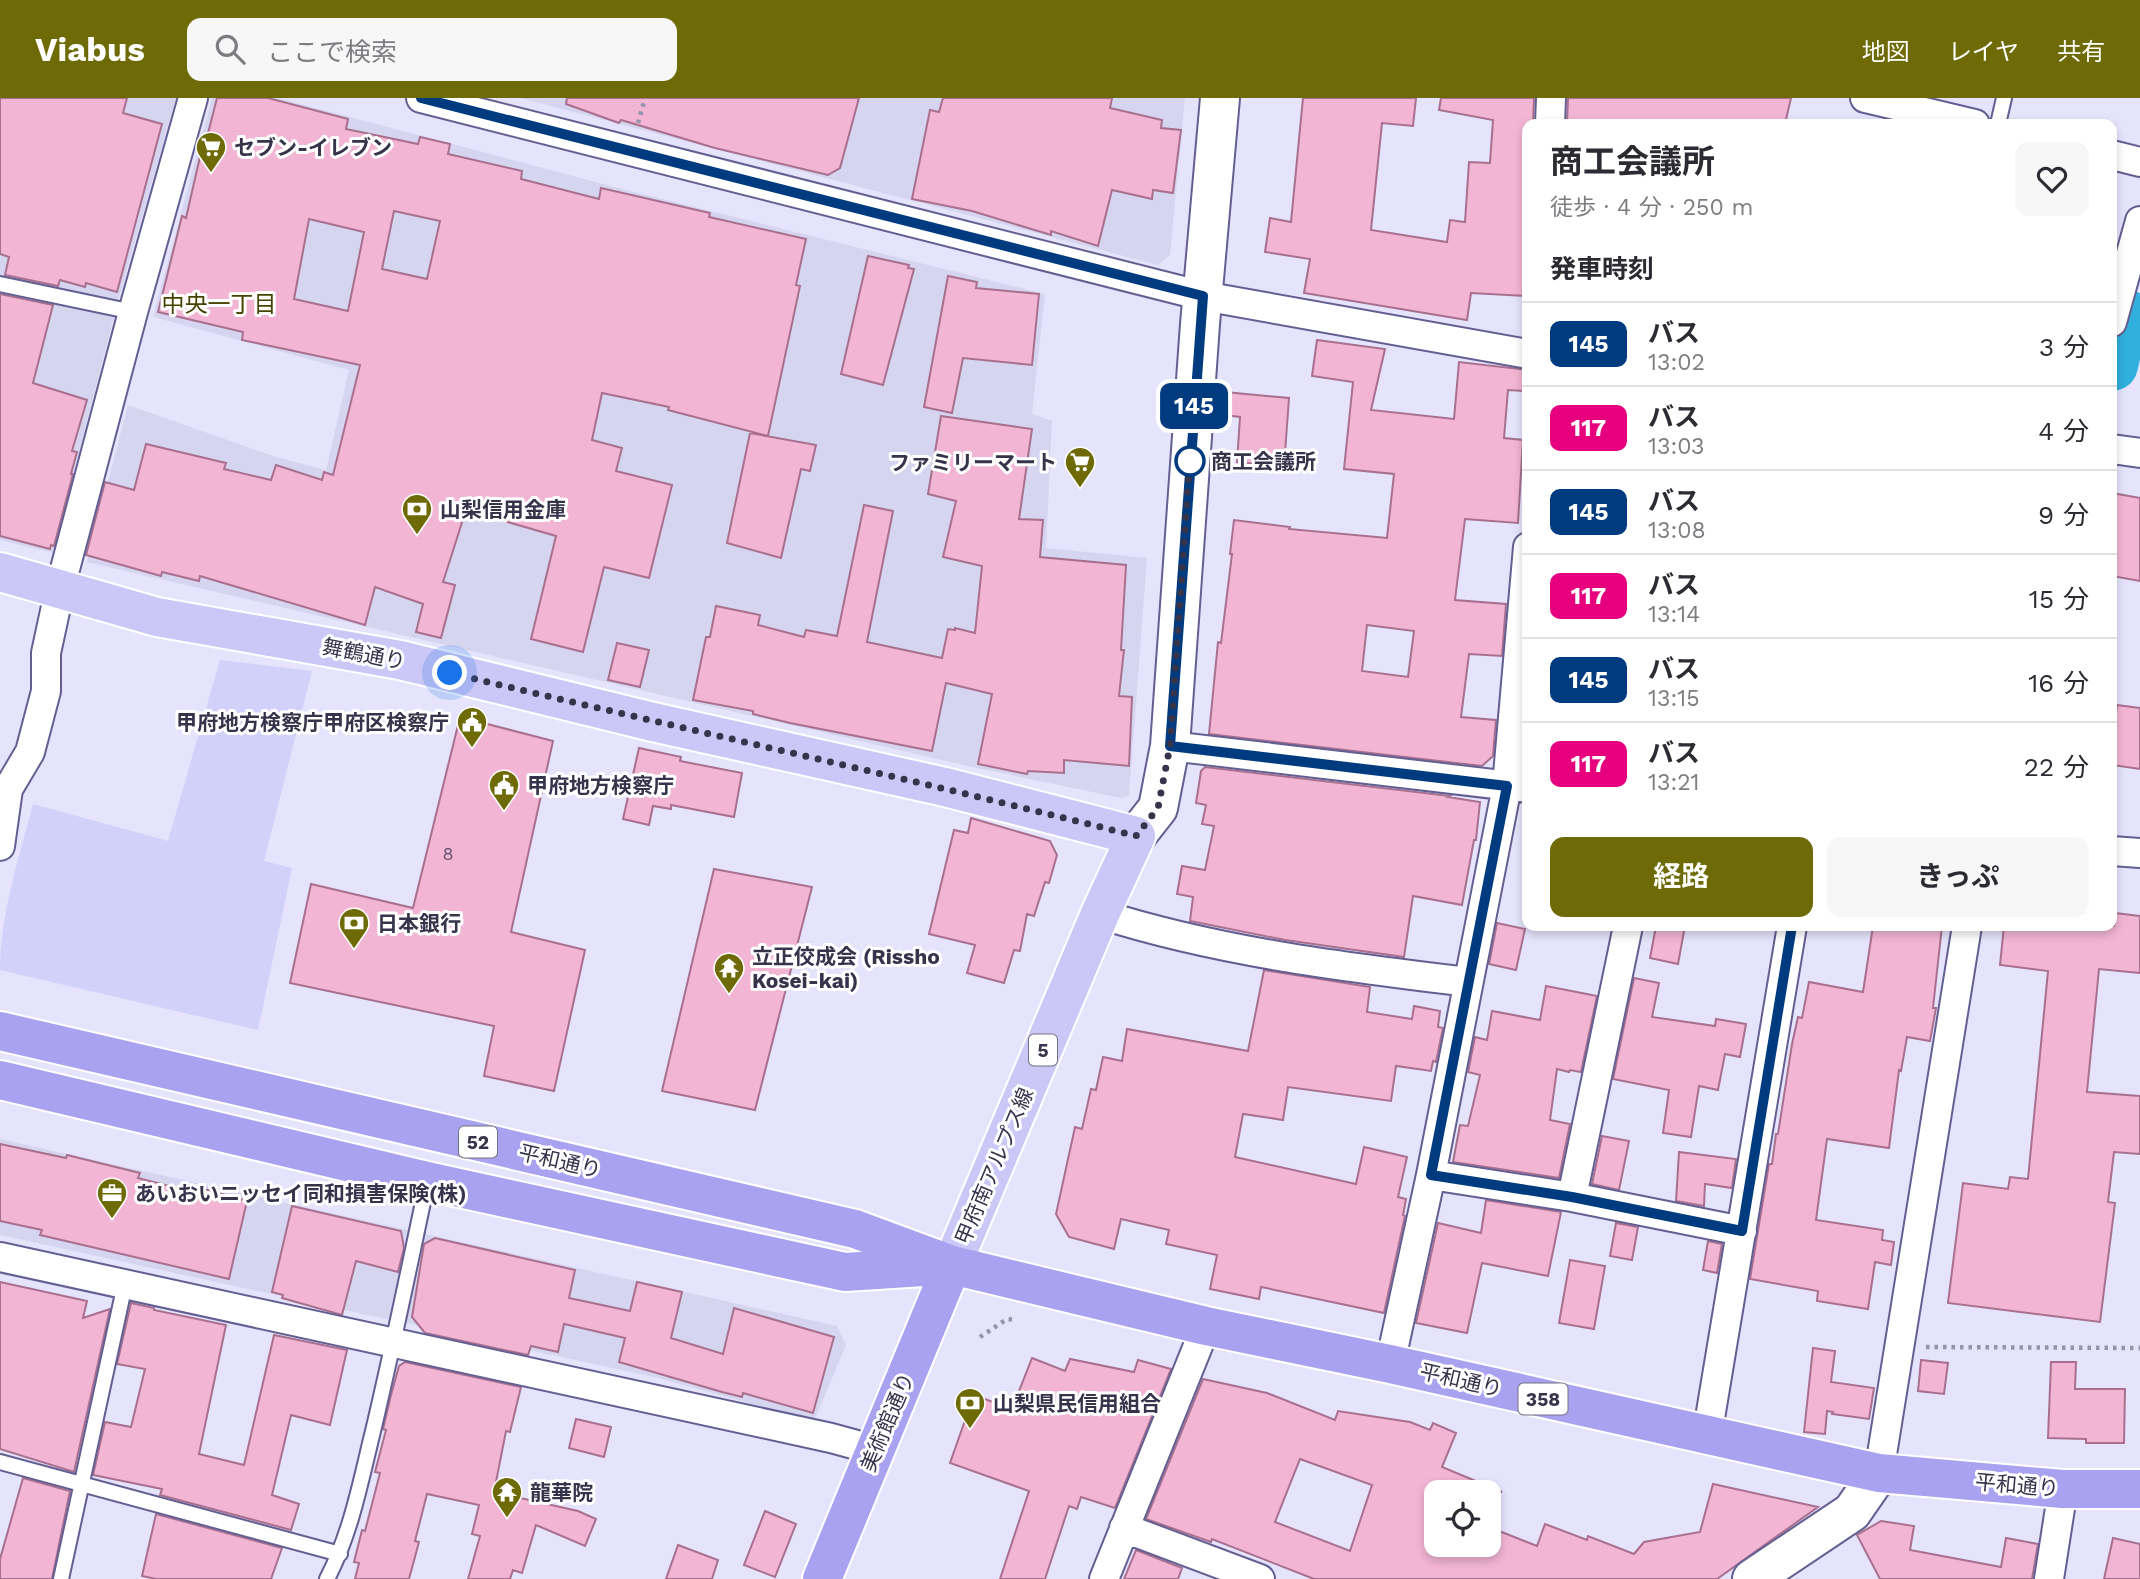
<!DOCTYPE html>
<html lang="ja">
<head>
<meta charset="utf-8">
<style>
	:root { --surface:#fff; --page:#f7f7f7; --text:#2b2b33; --muted:#7c7c81; --line:#e1e1e2; --accent:#6e6a05 }
	body { margin:0; font-family:"Work Sans","Noto Sans JP",sans-serif; background:var(--page); color:var(--text); height:100vh; display:flex; flex-direction:column; font-size:26px; white-space:nowrap }
	* { box-sizing:border-box; margin:0 }
	p { font-size:23px; color:var(--muted) }
	.icon { flex:none; width:38px; height:38px; fill:none; stroke:currentColor; stroke-width:2; stroke-linecap:round; stroke-linejoin:round }
	.map { position:relative; flex:1; overflow:hidden }
	.sheet { position:absolute; left:1522px; top:21px; width:595px; height:812px; display:flex; flex-direction:column; background:var(--surface); border-radius:14px; box-shadow:0 4px 10px #0003 }
	.sheet>* { flex:none }
	.badge { padding:0 14px; border-radius:10px; font-size:24px; line-height:46px }
	.fabs { position:absolute; left:1424px; top:1382px; display:grid; gap:14px }
	.fabs a { display:grid; place-items:center; width:77px; height:77px; border-radius:14px; background:var(--surface); box-shadow:0 4px 10px #0003; font-size:35px }
	.you { position:absolute; width:35px; height:35px; margin:-18px; border:5px solid #fff; border-radius:50%; background:#1a73e8; box-shadow:0 0 0 10px #1a73e833 }
	.map>.badge { position:absolute; translate:-50% -50%; box-shadow:0 0 0 4px #fff }
	h2 { padding:0 28px; font-size:26px; line-height:63px }
	.round { display:grid; place-items:center; flex:none; width:74px; height:74px; border-radius:14px; background:var(--page) }
	.overview { display:flex; align-items:center; justify-content:space-between; height:119px; padding:0 28px }
	h1 { font-size:33px; font-weight:700; line-height:52px }
	.cta { display:flex; gap:14px; margin-top:auto; padding:14px 28px }
	.cta a { flex:1; height:80px; border-radius:14px; background:var(--accent); color:#fff; font-size:28px; font-weight:700; line-height:80px; text-align:center }
	.cta a+a { background:var(--page); color:var(--text) }
	ul { padding:0; list-style:none }
	li { display:flex; align-items:center; gap:21px; height:84px; padding:0 28px; border-top:2px solid var(--line) }
	li div { flex:1 }
	li b { display:block; font-size:26px }
	li em { font-style:normal }
	li .badge { min-width:77px; font-weight:700; text-align:center }
	header { display:flex; align-items:center; gap:42px; box-sizing:border-box; height:98px; padding:0 35px; background:var(--accent); color:#fff }
	header strong { font-size:33px }
	nav { display:flex; gap:38px; margin-inline-start:auto; font-size:24px }
	.search { width:490px; height:63px; background:var(--page); display:flex; align-items:center; gap:18px; box-sizing:border-box; padding:0 24px; border-radius:14px; color:var(--muted); font-size:26px }
	.map>svg:first-child { display:block }
	.built { fill:#d6d5ef }
	.green { fill:#d2d1fa }
	.lines { fill:none; stroke-linecap:round; stroke-linejoin:round }
	.river { stroke:#2fb0dd; stroke-width:52 }
	.building { fill:#f2b5d4; stroke:#a8708e; stroke-width:2; fill-rule:evenodd }
	.lane-casing { stroke:#635f92; stroke-width:18 }
	.street-casing { stroke:#635f92; stroke-width:32 }
	.secondary-casing { stroke:#635f92; stroke-width:42 }
	.primary-casing { stroke:#fff; stroke-width:42 }
	.highway-casing { stroke:#fff; stroke-width:42 }
	.path { stroke:#9694ac; stroke-width:4.5; stroke-dasharray:3.5 5; stroke-linecap:butt }
	.lane { stroke:#fff; stroke-width:14 }
	.street { stroke:#fff; stroke-width:28 }
	.secondary { stroke:#fff; stroke-width:38 }
	.primary { stroke:#cbc7f6; stroke-width:38 }
	.highway { stroke:#a8a2f0; stroke-width:38 }
	.line-casing { stroke:#fff; stroke-width:16 }
	.line { stroke:#003b80; stroke-width:10 }
	.walk { stroke:#36344b; stroke-width:7; stroke-dasharray:0 12.6 }
	.stop-dot { fill:#fff; stroke:#003b80; stroke-width:3.5 }
	.labels { text-anchor:middle; dominant-baseline:central; stroke-width:6; stroke-linejoin:round; paint-order:stroke }
	.number-label { font-size:18px; fill:#65546d }
	.shield { fill:#fff; stroke:#727181; stroke-width:2 }
	.shield-label { font-size:19px; font-weight:bold; fill:#36344b }
	.poi-label { font-size:21px; font-weight:bold; fill:#36344b; stroke:#fff; text-anchor:start }
	.stop-label { font-size:21px; font-weight:bold; fill:#36344b; stroke:#fff; text-anchor:start }
	.street-label { font-size:21px; fill:#36344b; stroke:#fff }
	.neighbourhood-label { font-size:23px; fill:#464300; stroke:#fff }
</style>
</head>
<body>
<header>
<strong>Viabus</strong>
<div class="search"><svg class="icon" aria-label="search" viewBox="0 0 24 24"><circle cx="10" cy="10" r="6"/><path d="M15 15l6 6"/></svg>ここで検索</div>
<nav><a>地図</a><a>レイヤ</a><a>共有</a></nav>
</header>
<div class="map">
<svg width="2140" height="1481" viewBox="0 0 2140 1481">
	<rect width="100%" height="100%" fill="#e5e4fc"/>
	<path class="built" d="M0,0H176L118,203L53,455L0,442Z
		M212,0H278L622,91L1045,196L1032,316L1052,323L1046,450L1147,460L1129,697L1121,700L972,669L87,464L128,307L273,358L326,372L349,272L153,219Z
		M520,0H1185L1170,157L1158,167Z
		M0,1041L837,1228L846,1247L814,1323L658,1280L0,1137Z"/>
	<path class="green" d="M220,562L312,573L264,763L292,770L258,932L0,872C0,817 19,760 33,706L168,743Z"/>
	<g class="lines">
		<path class="river" d="M2112,267L2124,216"/>
	</g>
	<path class="building" d="M0,0H127L123,15L162,26L117,194L86,185L85,189L60,182L58,188L5,177L9,159L0,156Z
		M217,0H268L348,21L346,31L418,46L420,39L450,46L448,56L522,73L521,81L599,101L601,90L710,115L709,119L806,141L796,187L800,188L768,338L668,312L669,309L602,295L592,342L622,350L616,373L672,387L649,480L604,469L583,554L531,541L556,438L466,412L443,484L455,487L441,540L416,534L423,506L375,489L365,527L200,478L199,483L162,474L161,478L86,457L105,384L134,392L146,346L226,365L224,371L271,382L276,367L322,382L324,374L333,377L360,267L242,242L243,234L158,214L182,118L186,120L202,50L204,51ZM394,113L440,123L427,181L382,171ZM309,121L364,134L348,213L294,201Z
		M567,0H859L840,70L828,77L715,50L621,22L619,25L566,6Z
		M943,0H1112L1110,10L1162,22L1161,30L1181,32L1173,95L1153,92L1152,101L1112,92L1098,148L1051,133V137L972,113L912,101L930,12L939,14Z
		M1303,0H1416L1413,28L1382,25L1371,132L1447,144L1450,122L1465,124L1469,64L1490,65L1493,22L1439,12L1441,0H1534L1533,26H1528V198L1471,195L1467,222L1304,195L1310,161L1265,154L1270,120L1291,124Z
		M1568,0H1791L1785,26H1567Z
		M868,158L909,167L908,170L914,171L883,287L841,276Z
		M948,178L977,184L976,190L1039,196L1032,267L963,260L952,315L924,309Z
		M0,196L53,207L33,285L87,302L72,353L77,354L71,376H73L54,448L51,447L50,451L0,438Z
		M1317,242L1385,251L1371,312L1454,321L1459,264L1528,272L1524,293L1508,292L1504,340L1523,342L1518,425L1465,421L1455,502L1506,506L1502,558L1469,556L1461,619L1496,622L1493,658L1482,668L1209,636L1218,544L1221,545L1232,456H1230L1234,422L1290,429L1289,431L1387,440L1394,376L1344,371L1353,284L1312,278ZM1367,527L1414,533L1408,579L1362,573Z
		M1225,294L1289,300L1284,369L1237,364L1240,319L1224,317Z
		M941,318L1032,331L1019,421L1043,422L1040,459L1126,467L1121,552H1124L1119,598L1132,599L1129,668L1064,662V675L1028,673L1027,676L978,666L992,596L946,585L932,653L790,625L753,616V613L693,602L706,539H710L716,508L760,517L758,527L804,539L806,532L837,538L864,407L893,413L867,544L942,560L948,531L955,532V530L975,535L982,468L943,459L956,403L928,396Z
		M750,335L816,347L810,373L801,371L781,460L727,445Z
		M2112,395L2140,400V483L2112,478Z
		M617,545L649,552L640,589L608,582Z
		M2117,607L2140,610V671L2112,667V645Z
		M460,619L553,643L511,834L585,852L554,993L484,978L494,928L290,885L311,786L413,810Z
		M639,650L681,659L680,663L742,675L734,719L671,707V711L653,708L649,727L623,721Z
		M1205,669L1450,698L1448,699L1480,704L1476,742H1474L1462,807L1413,798L1404,859L1285,842L1190,823L1193,799L1177,796L1182,768L1205,772L1214,728L1202,726L1206,707L1196,705L1201,673Z
		M971,720L1050,743L1057,757L1049,785L1045,784L1034,818L1027,816L1020,853L1014,852L1004,885L967,875L975,847L929,836L954,732L968,735Z
		M714,771L812,789L755,1012L662,993Z
		M2115,815L2140,818V875L2099,871L2087,994L2140,998V1056L2114,1054L2108,1104L2115,1105L2100,1224L1948,1205L1963,1085L2008,1091L2010,1079L2028,1081L2048,873L2000,867L2004,828H2114Z
		M1497,825L1525,831L1516,872L1489,866Z
		M1656,828H1685L1678,866L1650,860Z
		M1873,828H1942L1933,910H1936L1930,943L1907,939L1901,973L1899,972L1889,1050L1827,1041L1816,1122L1883,1132L1882,1142L1894,1144L1891,1167L1875,1164L1868,1211L1817,1203L1818,1193L1750,1181L1769,1066H1772L1776,1036H1778L1792,946L1798,919L1802,920L1809,884L1863,894Z
		M1264,872L1370,889L1367,914L1412,921L1414,908L1440,913L1438,929L1443,930L1436,964L1433,963L1431,973L1396,968L1391,1003L1288,989L1283,1022L1243,1016L1235,1059L1356,1086L1364,1049L1407,1059L1398,1099L1406,1101L1403,1117L1405,1118L1384,1215L1261,1189L1259,1201L1210,1191L1217,1157L1166,1146L1169,1132L1121,1121L1114,1151L1069,1139L1056,1116L1075,1029L1082,1031L1091,991L1096,992L1103,959L1122,963L1127,931L1248,953Z
		M1634,880L1659,885L1652,919L1715,928L1716,921L1746,926L1740,959L1725,956L1718,992L1699,988L1691,1039L1663,1035L1669,992L1613,981Z
		M1546,888L1597,898L1581,974L1570,972L1569,974L1557,971L1550,1022L1570,1026L1559,1080L1453,1064L1460,1027L1468,1028L1480,977L1468,974L1475,939L1487,942L1492,913L1540,922Z
		M1602,1038L1629,1043L1619,1092L1592,1086Z
		M0,1046L66,1060L67,1057L140,1075L138,1080L200,1096L201,1090L247,1103L229,1181L40,1137L42,1132L0,1123Z
		M1679,1054L1736,1061L1732,1090L1705,1086L1704,1108L1676,1103Z
		M1486,1102L1561,1114L1548,1178L1482,1165L1467,1235L1416,1225L1438,1125L1481,1135Z
		M292,1108L401,1133L404,1150L398,1174L356,1163L342,1217L282,1200L283,1197L272,1194Z
		M1616,1125L1638,1129L1632,1162L1610,1158Z
		M435,1140L575,1172L569,1200L630,1213L637,1184L682,1194L671,1240L723,1256L734,1210L834,1239L813,1315L743,1295L742,1299L722,1294L619,1264L625,1240L564,1226L558,1254L531,1248L528,1257L425,1235L412,1219L424,1146Z
		M1708,1143L1722,1146L1717,1175L1703,1172Z
		M1570,1162L1605,1168L1594,1231L1559,1225Z
		M0,1184L87,1203L83,1220L110,1211L74,1374L0,1351Z
		M131,1205L154,1210V1212L226,1227L199,1356L244,1367L274,1237L347,1252L330,1327L291,1317L272,1397L299,1406L291,1432L160,1397L162,1391L93,1377L105,1324L131,1329L145,1271L117,1266Z
		M1813,1250L1835,1253L1831,1284L1874,1290L1869,1321L1832,1316L1833,1314L1827,1313L1825,1336L1804,1334Z
		M1032,1260L1065,1273L1070,1261L1134,1274L1138,1262L1171,1271L1115,1410L1081,1399L1077,1411L1069,1408L1045,1481H1000L1029,1393L950,1365L974,1297L1012,1311Z
		M1921,1262L1948,1265L1944,1296L1918,1293Z
		M405,1264L521,1289L510,1334L506,1333L494,1394L578,1413L596,1421L585,1448L536,1427L522,1475L513,1472L510,1481H468L480,1438L472,1436L479,1407L427,1396L415,1443L419,1444L409,1481H355L359,1465L354,1464L362,1432L365,1433L380,1375L375,1374L386,1332L383,1331L391,1297L399,1268Z
		M2051,1264H2076L2075,1291H2125L2124,1345H2086V1341L2048,1340Z
		M1203,1281L1267,1295L1335,1322L1338,1313L1410,1324L1430,1332L1433,1325L1456,1335L1442,1369L1502,1394L1437,1395V1447H1489V1429L1537,1448L1545,1426L1587,1442L1588,1438L1634,1456L1644,1444L1700,1434L1713,1386L1818,1409L1717,1481H1314L1212,1441L1211,1444L1146,1421ZM1300,1361L1372,1387L1350,1453L1275,1424Z
		M576,1321L611,1329L604,1359L569,1350Z
		M23,1380L70,1393L52,1481H0V1461Z
		M765,1413L796,1426L775,1479L744,1467Z
		M156,1416L282,1450L271,1481H156L142,1478Z
		M1881,1423L1914,1428L1910,1452L2001,1469L2006,1440L2038,1446L2032,1481H1880L1857,1437Z
		M2113,1440L2140,1446V1481H2104Z
		M678,1447L718,1462L712,1481H666Z
		M1136,1452L1182,1470L1178,1481H1124Z"/>
	<g class="lines">
		<g class="lane-casing">
			<path id="lane" d="M1998,26L2004,0
				M0,186L133,214
				M0,1364L340,1456
				M61,1481L125,1186
				M327,1481C352,1433 361,1381 374,1329C393,1248 410,1166 427,1085"/>
		</g>
		<g class="street-casing">
			<path id="street" d="M421,0L1203,198L1528,256
				M1865,0L1975,26
				M1550,26L1551,0
				M2112,57L2140,64
				M2112,224L2140,123
				M2112,351L2140,355
				M1170,648L1528,690
				M0,748L8,691L30,654L46,593V555L60,490L133,214L193,0
				M2112,753L2140,755
				M1100,816C1219,854 1344,869 1468,884
				M1431,1077L1572,1099L1742,1133
				M1572,1099L1628,828
				M0,1159L831,1340L875,1352
				M1390,1266L1431,1077L1507,688L1528,449
				M1707,1338L1792,828
				M1879,1375L1967,828
				M1124,1430L1260,1481
				M1104,1481L1206,1228
				M2049,1481L2063,1391"/>
		</g>
		<g class="secondary-casing">
			<path id="secondary" d="M1136,738L1158,710L1170,648L1200,226L1220,0
				M1752,1481L1852,1414L1879,1375"/>
		</g>
		<g class="primary-casing">
			<path id="primary" d="M0,474L157,519L400,562L653,624L945,689L1136,738L1100,816L952,1167"/>
		</g>
		<g class="highway-casing">
			<path id="highway" d="M0,933L855,1131L952,1167L1206,1228L1390,1266L1879,1375L2063,1391H2140
				M0,982L427,1083L845,1174L939,1168
				M822,1481L952,1167"/>
		</g>
		<path class="path" d="M638,25L645,0
			M980,1239L1007,1221L1016,1222
			M1926,1249L2140,1250"/>
		<use href="#lane" class="lane"/>
		<use href="#street" class="street"/>
		<use href="#secondary" class="secondary"/>
		<use href="#primary" class="primary"/>
		<use href="#highway" class="highway"/>
	</g>
	<g class="lines">
		<g class="line-casing">
			<path id="line" d="M421,0L1203,198L1170,648L1507,688L1431,1077L1572,1099L1742,1133L1792,828"/>
		</g>
		<use href="#line" class="line"/>
		<path class="walk" d="M450,575C679,630 909,680 1136,738L1158,710L1170,648L1190,358V363"/>
	</g>
	<defs>
		<g id="supermarket-pin" transform="scale(1.575)"><path d="M0 17L-7.5 6A9.5 9.5 0 1 1 7.5 6Z" fill="#6e6a05" stroke="#fff"/><path d="M-6-5.5h2.5l.6 2H6L4.5 2H-2.5L-4.4-4H-6ZM-1.5 3.2a1.3 1.3 0 1 0 .1 0ZM3 3.2a1.3 1.3 0 1 0 .1 0Z" fill="#fff"/></g>
		<g id="bank-pin" transform="scale(1.575)"><path d="M0 17L-7.5 6A9.5 9.5 0 1 1 7.5 6Z" fill="#6e6a05" stroke="#fff"/><path d="M-6-4H6V4H-6ZM0-2.3a2.3 2.3 0 1 0 0 4.6a2.3 2.3 0 1 0 0-4.6Z" fill="#fff"/></g>
		<g id="civic-pin" transform="scale(1.575)"><path d="M0 17L-7.5 6A9.5 9.5 0 1 1 7.5 6Z" fill="#6e6a05" stroke="#fff"/><path d="M-.6-6.5H3V-4.5H.6V-3L4-1V1h2V6H-6V1h2V-1L-.6-3ZM-1.2 2.5V6h2.4V2.5Z" fill="#fff"/></g>
		<g id="temple-pin" transform="scale(1.575)"><path d="M0 17L-7.5 6A9.5 9.5 0 1 1 7.5 6Z" fill="#6e6a05" stroke="#fff"/><path d="M0-6L5-2H3V0L6.5 2.5H4V6H1.5V3h-3V6H-4V2.5H-6.5L-3 0V-2H-5Z" fill="#fff"/></g>
		<g id="office-pin" transform="scale(1.575)"><path d="M0 17L-7.5 6A9.5 9.5 0 1 1 7.5 6Z" fill="#6e6a05" stroke="#fff"/><path d="M-6-3h4V-5.5h4V-3h4V5H-6ZM-1-4.5V-3h2v-1.5ZM-6 0V1H6V0Z" fill="#fff"/></g>
	</defs>
	<g fill-rule="evenodd">
		<use href="#supermarket-pin" x="211" y="49"/>
		<use href="#supermarket-pin" x="1080" y="364"/>
		<use href="#bank-pin" x="417" y="411"/>
		<use href="#civic-pin" x="472" y="624"/>
		<use href="#civic-pin" x="504" y="687"/>
		<use href="#bank-pin" x="354" y="825"/>
		<use href="#temple-pin" x="729" y="870"/>
		<use href="#office-pin" x="112" y="1095"/>
		<use href="#bank-pin" x="970" y="1305"/>
		<use href="#temple-pin" x="507" y="1394"/>
	</g>
	<circle class="stop-dot" cx="1190" cy="363" r="14"/>
	<g class="labels">
		<g class="number-label">
			<text x="448" y="755">8</text>
		</g>
		<g class="shield">
			<rect x="1029" y="936.5" width="28" height="31" rx="5"/>
			<rect x="459" y="1028.5" width="38" height="31" rx="5"/>
			<rect x="1518.5" y="1285.5" width="49" height="31" rx="5"/>
		</g>
		<g class="shield-label">
			<text x="1043" y="952">5</text>
			<text x="478" y="1044">52</text>
			<text x="1543" y="1301">358</text>
		</g>
		<g class="poi-label">
			<text x="234" y="49">セブン-イレブン</text>
			<text x="1057" y="364" text-anchor="end">ファミリーマート</text>
			<text x="440" y="411">山梨信用金庫</text>
			<text x="449" y="624" text-anchor="end">甲府地方検察庁甲府区検察庁</text>
			<text x="527" y="687">甲府地方検察庁</text>
			<text x="377" y="825">日本銀行</text>
			<text x="752" y="858">立正佼成会 (Rissho<tspan x="752" dy="24">Kosei-kai)</tspan></text>
			<text x="135" y="1095">あいおいニッセイ同和損害保険(株)</text>
			<text x="993" y="1305">山梨県民信用組合</text>
			<text x="530" y="1394">龍華院</text>
		</g>
		<g class="stop-label">
			<text x="1211" y="363">商工会議所</text>
		</g>
		<g class="street-label">
			<text transform="translate(364 556) rotate(11)">舞鶴通り</text>
			<text transform="translate(560 1063) rotate(13)">平和通り</text>
			<text transform="translate(994 1068) rotate(-67)">甲府南アルプス線</text>
			<text transform="translate(1461 1282) rotate(13)">平和通り</text>
			<text transform="translate(887 1324) rotate(-67)">美術館通り</text>
			<text transform="translate(2017 1387) rotate(5)">平和通り</text>
		</g>
		<g class="neighbourhood-label">
			<text x="219" y="206">中央一丁目</text>
		</g>
	</g>
</svg>
<div class="fabs">
<a><svg class="icon" aria-label="locate" viewBox="0 0 24 24"><circle cx="12" cy="12" r="6"/><path d="M12 2v4M12 18v4M2 12h4M18 12h4"/></svg></a>
</div>
<div class="you" style="left:450px;top:575px"></div>
<b class="badge" style="left:1194px;top:308px;background:#003b80;color:#fff">145</b>
<section class="sheet">
<div class="overview"><div><h1>商工会議所</h1><p>徒歩 · 4 分 · 250 m</p></div><a class="round"><svg class="icon" aria-label="heart" viewBox="0 0 24 24"><path d="M12 20l-8-8c-3-5 5-10 8-4 3-6 11-1 8 4z"/></svg></a></div>
<h2>発車時刻</h2>
<ul>
<li><span class="badge" style="background:#003b80;color:#fff">145</span><div><b>バス</b><p>13:02</p></div><em>3 分</em></li>
<li><span class="badge" style="background:#e6007e;color:#fff">117</span><div><b>バス</b><p>13:03</p></div><em>4 分</em></li>
<li><span class="badge" style="background:#003b80;color:#fff">145</span><div><b>バス</b><p>13:08</p></div><em>9 分</em></li>
<li><span class="badge" style="background:#e6007e;color:#fff">117</span><div><b>バス</b><p>13:14</p></div><em>15 分</em></li>
<li><span class="badge" style="background:#003b80;color:#fff">145</span><div><b>バス</b><p>13:15</p></div><em>16 分</em></li>
<li><span class="badge" style="background:#e6007e;color:#fff">117</span><div><b>バス</b><p>13:21</p></div><em>22 分</em></li>
</ul>
<div class="cta"><a>経路</a><a>きっぷ</a></div>
</section>
</div>
</body>
</html>
